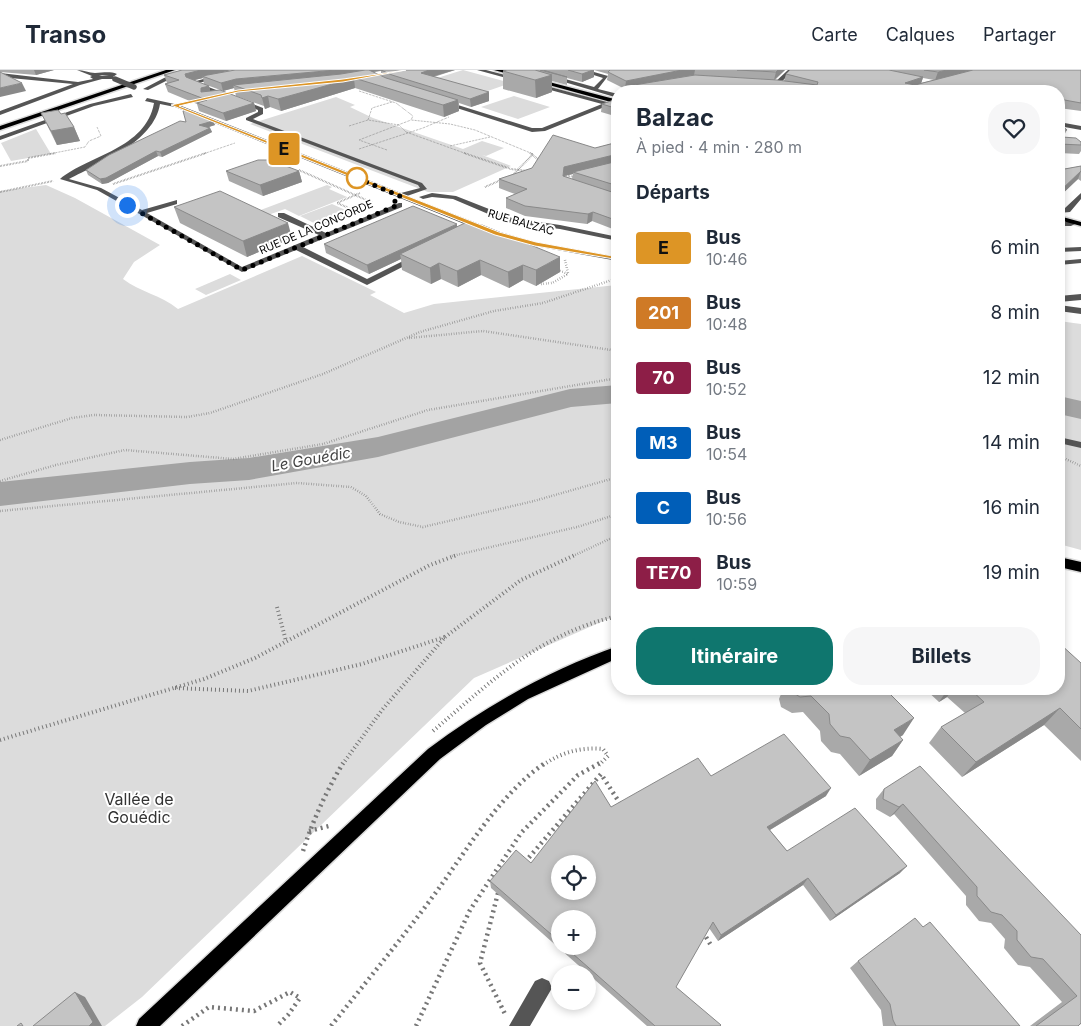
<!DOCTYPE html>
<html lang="fr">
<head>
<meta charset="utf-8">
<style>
	:root { --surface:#fff; --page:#f6f6f7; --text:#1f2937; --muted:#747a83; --line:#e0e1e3; --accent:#0f766e }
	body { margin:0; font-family:Inter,sans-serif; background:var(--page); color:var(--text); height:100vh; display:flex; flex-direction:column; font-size:19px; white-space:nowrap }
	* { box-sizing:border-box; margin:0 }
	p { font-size:16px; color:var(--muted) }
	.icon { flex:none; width:28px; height:28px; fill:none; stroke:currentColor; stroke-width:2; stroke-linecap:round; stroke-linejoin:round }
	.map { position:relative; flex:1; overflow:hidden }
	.side { position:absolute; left:611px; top:15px; width:454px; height:610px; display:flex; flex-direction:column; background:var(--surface); border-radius:20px; box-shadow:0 2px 8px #0003 }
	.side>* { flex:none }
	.badge { padding:0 10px; border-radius:4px; font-size:18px; line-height:32px }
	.fabs { position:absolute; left:551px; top:785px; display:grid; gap:10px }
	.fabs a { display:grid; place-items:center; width:45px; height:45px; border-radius:50%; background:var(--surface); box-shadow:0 2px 8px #0003; font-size:25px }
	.you { position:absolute; width:25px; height:25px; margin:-12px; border:4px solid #fff; border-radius:50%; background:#1a73e8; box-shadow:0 0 0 8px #1a73e833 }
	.map>.badge { position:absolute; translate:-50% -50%; box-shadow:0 0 0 2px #fff }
	h2 { padding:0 25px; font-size:19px; line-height:45px }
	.round { display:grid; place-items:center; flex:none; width:52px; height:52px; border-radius:20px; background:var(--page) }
	.head { display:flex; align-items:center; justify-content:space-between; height:85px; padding:0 25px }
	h1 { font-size:24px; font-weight:700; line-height:38px }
	.action { display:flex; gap:10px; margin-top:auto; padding:10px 25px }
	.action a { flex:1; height:58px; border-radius:20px; background:var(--accent); color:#fff; font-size:20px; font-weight:700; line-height:58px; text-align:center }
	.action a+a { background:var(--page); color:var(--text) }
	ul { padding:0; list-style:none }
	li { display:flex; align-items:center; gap:15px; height:65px; padding:0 25px }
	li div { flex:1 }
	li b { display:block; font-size:19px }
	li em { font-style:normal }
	li .badge { min-width:55px; font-weight:700; text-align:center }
	header { display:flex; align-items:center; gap:30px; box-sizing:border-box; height:70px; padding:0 25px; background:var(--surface); border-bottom:1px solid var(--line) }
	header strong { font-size:24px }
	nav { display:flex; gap:28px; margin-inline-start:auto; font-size:18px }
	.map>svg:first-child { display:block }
	.green { fill:#dcdcdc }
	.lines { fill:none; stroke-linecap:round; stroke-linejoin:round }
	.river { fill:#a3a3a3; fill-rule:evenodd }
	.major-casing { stroke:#dbdbdb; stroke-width:3 }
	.highway-casing { stroke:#dbdbdb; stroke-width:3 }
	.path-far4 { stroke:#777; stroke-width:1; stroke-dasharray:0.5 1; stroke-linecap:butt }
	.path-far3 { stroke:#777; stroke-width:2; stroke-dasharray:0.5 1; stroke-linecap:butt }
	.path-far2 { stroke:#777; stroke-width:2.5; stroke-dasharray:0.5 2; stroke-linecap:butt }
	.path-far1 { stroke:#777; stroke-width:4; stroke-dasharray:1 3; stroke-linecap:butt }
	.path { stroke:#777; stroke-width:4.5; stroke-dasharray:2 4; stroke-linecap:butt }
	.minor { fill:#555; fill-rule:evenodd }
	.major { fill:#000; fill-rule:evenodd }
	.highway { fill:#000; fill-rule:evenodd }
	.minor-bridge { stroke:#555; stroke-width:5.5 }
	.wall { fill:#a9a9a9; fill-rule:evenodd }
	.shaded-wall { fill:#898989 }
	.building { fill:#c4c4c4; stroke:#898989; fill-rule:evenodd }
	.line { fill:#dd9525; stroke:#fff }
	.walk { stroke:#000; stroke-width:5; stroke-dasharray:0 9 }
	.stop-dot { fill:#fff; stroke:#dd9525; stroke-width:2.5 }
	.labels { text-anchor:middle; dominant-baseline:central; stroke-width:4; stroke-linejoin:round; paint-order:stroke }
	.far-street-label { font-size:11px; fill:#000; stroke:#fff }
	.water-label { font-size:15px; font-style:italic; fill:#444; stroke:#fff }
	.near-park-label { font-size:16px; fill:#333; stroke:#fff }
</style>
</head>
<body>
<header>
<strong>Transo</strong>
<nav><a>Carte</a><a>Calques</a><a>Partager</a></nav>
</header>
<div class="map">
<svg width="1081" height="956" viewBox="0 0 1081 956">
	<rect width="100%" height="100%" fill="#fff"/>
	<path class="green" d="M463,0L511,13L479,24L434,9Z
		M514,26L550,37L518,49L481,37Z
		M336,27L355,35L350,37L373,48L463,79L482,71L504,78L486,86L482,85L511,96L453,122H428L250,54Z
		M36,59L51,84L11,91L1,73Z
		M46,115L75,128L160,175L134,192L123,209C140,222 161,225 178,239L302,186L376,222L370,225L404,243L434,234L617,215V545L474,608L142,927L105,956H0V121Z
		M327,115L332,117L329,119L347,127L299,146L285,139L268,145L258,141Z
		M332,134L352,143L320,156L300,146Z
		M230,204L241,210L206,225L195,219Z
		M1059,251L1081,254V480L1059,474Z"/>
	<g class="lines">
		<path class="river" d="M618,315V333L571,337L378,387L249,410L190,414L0,436V412L190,392L249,388L378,367L570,319Z
			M1059,326L1081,331V349L1059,344Z"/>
		<g class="major-casing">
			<path id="major" d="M494,0H503L618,30V34Z
				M1059,146L1081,152V156L1059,150Z
				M1059,487L1081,492V502L1059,497Z
				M618,576V588L528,629L486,655L440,689L160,956H136L139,949L428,679C486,636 549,600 618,576Z"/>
		</g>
		<g class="highway-casing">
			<path id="highway" d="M166,0H175L0,60V56Z"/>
		</g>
		<path class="path-far4" d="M359,21L396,33L413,46L411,50L450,54L475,60L533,84
			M392,32L372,38L368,50L399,55L406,62L467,84
			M349,56L368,50
			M450,76L490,67
			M359,79L423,58L449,47
			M387,80L359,70L411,50
			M49,84L85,77L89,71L101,66L97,57
			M203,84L235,73"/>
		<path class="path-far3" d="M464,83L511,99L528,101
			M530,83L539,90
			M0,96L28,91V88L56,83
			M299,100L373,133
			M513,105L533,84
			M562,105L575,107
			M113,114L206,83
			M485,117L501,110
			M0,122L53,111
			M356,141L337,133L360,123"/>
		<path class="path-far2" d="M565,190L568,203
			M541,214L552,213L568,204L558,200
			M409,268L483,261L618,281
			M0,370L72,348L94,345L187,347L210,343L323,304L420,262L494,241L543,233L618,208
			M1059,386L1081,396
			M0,411L56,395L125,380L233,389L323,374L428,340L618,308
			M0,441L297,413L351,417L366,426L380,444L399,452L423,457L534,431L618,407
			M452,486L577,457L618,444
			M573,486L618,465"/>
		<path class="path-far1" d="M277,537L286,571
			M445,567L521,510L575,485
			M175,618L248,621L362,594L445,567L382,640L342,695
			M433,661C493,610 539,564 618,546
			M0,670L204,609L255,588L430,495L457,485
			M543,695C562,682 581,677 603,679L608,686L599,695"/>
		<path class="path" d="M309,761L329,756
			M303,781C313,750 326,722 343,693
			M525,792L601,704L621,735
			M498,823L480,893L505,944
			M703,862L712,877
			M182,956L209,937L254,941L290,922L300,928L288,945L277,956
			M331,956C367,911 403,867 437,821C468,778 501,723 545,693
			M416,956L470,840L521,763L578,705L600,693"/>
		<path class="minor" d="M77,0C84,0 89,3 95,3C103,3 109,1 117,4L113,7L118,9H102L80,15L0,45V41L73,14L0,7V3L78,12L93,9L90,7L92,6ZM102,5H109L99,6Z
			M189,0H197L168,10L148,20L143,19L164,8Z
			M477,0H486L618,35V39L607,36L545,61L532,62L441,33V31H445L532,58H542L602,34Z
			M524,0H533L594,17L603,8L578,0H587L608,6L598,19L618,24V28Z
			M788,0H794L778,15H774V13Z
			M218,5L220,8L198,13L263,38V44L253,49L422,113L427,119L407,126L500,162L535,172L618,187V191L535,176L494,166L175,37L160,34C154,72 100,93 69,109L101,118L142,140L177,130V134L147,143L242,197L319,165L278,147V143H284L326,163L399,133H402V137L303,177L367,209L413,186L420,188L367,215L296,180L242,202L97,120L60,109C89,85 146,79 154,33L145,31L147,28L179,35L401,123L420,118L418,115L246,50V48L258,42V40L189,13Z
			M653,16L651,19L622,21L625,19Z
			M131,24L133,27L94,36L0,70V66L90,34Z
			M1059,52L1081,56V60L1059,56Z
			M432,123L456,126L512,148L560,155L618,167V171L560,159L507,152L453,129L432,127L423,129L419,127Z
			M1081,123V129L1070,142L1059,143V139L1065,138Z
			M1059,152H1071L1075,154L1071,156H1059Z
			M1081,177V181L1059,182V178Z
			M1081,189V193L1059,195V191Z
			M1081,224V230L1059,232V226Z
			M1059,235L1081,238V244L1059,241Z
			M1059,367L1081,372V378L1059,373Z
			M542,908L549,911L552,918L530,956H509L535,911Z"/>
		<use href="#major" class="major"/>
		<use href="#highway" class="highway"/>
		<path class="minor-bridge" d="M115,9L134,17"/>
	</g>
	<path class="wall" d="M0,0H54L36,5L0,2Z
		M182,0H231L223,2L235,0H455L434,7L489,31L471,37L459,33V41L444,47L355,18L281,41L270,37L265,39L264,36L236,26L234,18L223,21L204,14L203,8L194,10L209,16L210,21L254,33L256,41L226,51L199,41L197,34L168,22L165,14L168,13H167L164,5ZM381,1V6L373,2Z
		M507,0H785L775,10L784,11L786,4L790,0H1081V41L1059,38V21H634V17L625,19L607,10L608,4L594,0V7L582,12L567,8V15L552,11V22L536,28L503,19V1ZM923,8L934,10L921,13Z
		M618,32V47L601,42L602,34Z
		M41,43L74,57L80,71L57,75Z
		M213,51L215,55L208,57L210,58L212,62L162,87L158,86L108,113L102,114L88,105L86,100L186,52Z
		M1059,53L1067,60L1063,67L1081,72V81L1079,84L1059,83Z
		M618,72V161L592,151L587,154L525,146L506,138V128L515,124L499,118V109L595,78ZM573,104L572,109L564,106Z
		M1081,96V111L1078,109L1059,127V100Z
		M226,101H299L302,112L263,126L229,111Z
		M174,137L292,168L247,187L180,153Z
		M457,157L560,202L536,216L523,210L509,218L481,205L458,217L441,209L431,214L402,200L401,189L369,204L326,183L324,174Z
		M1081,593V691L1044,655L962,707L929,673L941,657L965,643L947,627L939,632L925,619H1059Z
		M783,619H896L889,623L903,665L900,667L903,670L892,686L859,706L840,684L831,682L821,671L820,661L803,642L792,643L781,637L779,629Z
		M711,706L826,726L770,760L787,781L900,803L830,851L803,815L718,871L709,858L676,917L720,956H647L491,818L490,811L531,793L611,737ZM560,849L588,876H560Z
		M884,719L1081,865V954L1078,956H1030L1062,932L1030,897L1018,895L1004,878L1005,869L991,853L979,851L966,835V826L894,744L890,747L876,739V729Z
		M923,857L1020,956H883L881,940L850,898L858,891Z"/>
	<path class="shaded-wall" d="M34,0H54L36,5Z
		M201,0H231L205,7L202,6L203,8L187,12L185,4Z
		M336,0H385L343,7L233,15L234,18L223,21L221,13L236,9Z
		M429,0H455L421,10V3Z
		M593,0H594V7L582,12V4Z
		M682,0H695L694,5L634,15V17L625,19L626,11Z
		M778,0H785L774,10L776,2Z
		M947,0H975L935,10L938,2Z
		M552,5V22L536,28L535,10Z
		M923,7L921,14L902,21L905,13Z
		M354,8L355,18L281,41L278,29Z
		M22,13L26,21L0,27V18Z
		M209,16L211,24L204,26V30L201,22V18Z
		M489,22V31L471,37L470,29Z
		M268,26L270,37L265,39L262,28Z
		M458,30L459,41L444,47L443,35Z
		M254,33L256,41L226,51L223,43Z
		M213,51L215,55L200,60L199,55Z
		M74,57L80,71L57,75L51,61Z
		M210,58L212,62L162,87L160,82Z
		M156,81L158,86L108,113L102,114L100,109Z
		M618,84V93L573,102V104L564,106H563L564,97Z
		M299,101L302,112L263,126L260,115Z
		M1081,101L1078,109L1059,127V122Z
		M593,142L592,151L587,154L588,144Z
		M288,153L292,168L247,187L243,171Z
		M457,154V163L400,184L401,189L369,204L367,195Z
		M560,187V202L536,216V200Z
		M480,190L481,205L458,217L457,201Z
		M439,193L441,209L431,214L430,198Z
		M523,195V210L509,218L508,202Z
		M880,619H896L872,633Z
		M948,619H953L947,627L939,632Z
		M1060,638L1044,655L962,707L976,692Z
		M914,648L903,665L883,677L894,660Z
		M903,670L892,686L859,706L870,690Z
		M831,718L826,726L763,764L767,757Z
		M903,734L894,744L890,747L899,737Z
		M907,796L900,803L830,851L836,845Z
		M808,808L803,815L718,871L721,865Z
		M75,922L85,927L102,956H89Z"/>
	<path class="building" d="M182,0H201L185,4L186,7L209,16L201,18V22L220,20L254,33L223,43L197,33L207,30L165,14L179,10L164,5Z
		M235,0H336L236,9L221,13L202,6Z
		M365,0H369L386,8L458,30L443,35L354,8L278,29L268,26L262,28L261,25L233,15L341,4Z
		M381,0H429L421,3L489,22L470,29L392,5Z
		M507,0H535L552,5L535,10L503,1Z
		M540,0H543L567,7Z
		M568,0H593L582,4Z
		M610,0H682L626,11L608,2Z
		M737,0H778L776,2Z
		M790,0H889L923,7L905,13L915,15L973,0H1081V33L1059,29V21H633L641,18L634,15L695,5L777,10L817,15L818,12L786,4Z
		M924,0H947L938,2Z
		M0,2L22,13L0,18Z
		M611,31L618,32V39L602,34Z
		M58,40L61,44L65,43L74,57L51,61L41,43Z
		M187,40L213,51L199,55L210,58L160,82L156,81L106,108L100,109L86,100L109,85L180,51L186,52L183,41Z
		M1059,53L1067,60H1062V67L1076,68L1081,72V75L1059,74Z
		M553,65L595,78L618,72V84L564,97L563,106L618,124V151L593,142L588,144L525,136L506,128L527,119L499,109L532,98Z
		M258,90H270L299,101L260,115L226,101Z
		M618,91V116L573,102Z
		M1081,96V101L1059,122V100Z
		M220,121L288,153L243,171L174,137Z
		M413,136L457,154L367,195L324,174Z
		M467,152L478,157L482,155L560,187L536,200L523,195L508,202L480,190L457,201L439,193L430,198L400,184Z
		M1059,573L1081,593V659L1060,638L976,692L941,657L984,632L970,619H1059Z
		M789,619H885L914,648L894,660L903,670L870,690L850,668L840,666L830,654L829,644L811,626L800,627L789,620Z
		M784,664L831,718L767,757L787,781L855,738L907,796L836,845L808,808L721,865L713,852L676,917L721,955L720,956H655L564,876H588V849H560V872L490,811L516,780L531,793L595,711L611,737L698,688L711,706ZM560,794H588V821H560Z
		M920,696L1081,865V953L1078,956H1036L1077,926L1043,889L1031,887L1017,870V861L1002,845L991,842L977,826V817L903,734L899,737L883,729L884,719Z
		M915,848L923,857L930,852L1020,956H896L893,950L890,934L858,891Z
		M75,922L93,952L89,956H33Z
		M21,953L23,956H17Z"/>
	<path class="line" d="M406,0L343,12L238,22L179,36L499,162L536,172L618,187H620V190L535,176L495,165L171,35L238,20L343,9Z"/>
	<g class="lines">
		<path class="walk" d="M127,135L242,200L398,135L394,130L400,126L357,108"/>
	</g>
	<circle class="stop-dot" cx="357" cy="108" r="10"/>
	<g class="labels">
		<g class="far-street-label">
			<text transform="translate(521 152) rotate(16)">RUE BALZAC</text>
			<text transform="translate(316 157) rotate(-23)">RUE DE LA CONCORDE</text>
		</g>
		<g class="water-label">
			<text transform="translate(311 389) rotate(-10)">Le Gouédic</text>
		</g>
		<g class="near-park-label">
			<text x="139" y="729">Vallée de<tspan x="139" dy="18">Gouédic</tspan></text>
		</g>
	</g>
</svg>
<div class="fabs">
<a><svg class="icon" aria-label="locate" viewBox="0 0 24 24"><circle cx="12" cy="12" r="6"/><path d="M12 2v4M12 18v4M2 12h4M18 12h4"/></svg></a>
<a>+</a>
<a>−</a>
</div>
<div class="you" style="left:127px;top:135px"></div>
<b class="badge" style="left:284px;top:79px;background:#dd9525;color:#111">E</b>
<section class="side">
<div class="head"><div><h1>Balzac</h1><p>À pied · 4 min · 280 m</p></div><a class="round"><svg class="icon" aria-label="heart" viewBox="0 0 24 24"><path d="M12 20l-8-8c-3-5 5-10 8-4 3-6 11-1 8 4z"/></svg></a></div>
<h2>Départs</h2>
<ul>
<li><span class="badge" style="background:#dd9525;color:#111">E</span><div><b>Bus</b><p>10:46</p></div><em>6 min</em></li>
<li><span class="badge" style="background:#cf7a26;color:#fff">201</span><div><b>Bus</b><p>10:48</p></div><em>8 min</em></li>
<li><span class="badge" style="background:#8d1e47;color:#fff">70</span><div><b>Bus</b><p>10:52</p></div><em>12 min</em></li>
<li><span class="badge" style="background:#005eb8;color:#fff">M3</span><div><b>Bus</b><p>10:54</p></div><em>14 min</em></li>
<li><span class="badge" style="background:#005eb8;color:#fff">C</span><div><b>Bus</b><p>10:56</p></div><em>16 min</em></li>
<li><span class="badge" style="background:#8d1e47;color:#fff">TE70</span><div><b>Bus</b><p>10:59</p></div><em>19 min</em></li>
</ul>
<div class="action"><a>Itinéraire</a><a>Billets</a></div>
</section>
</div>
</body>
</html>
